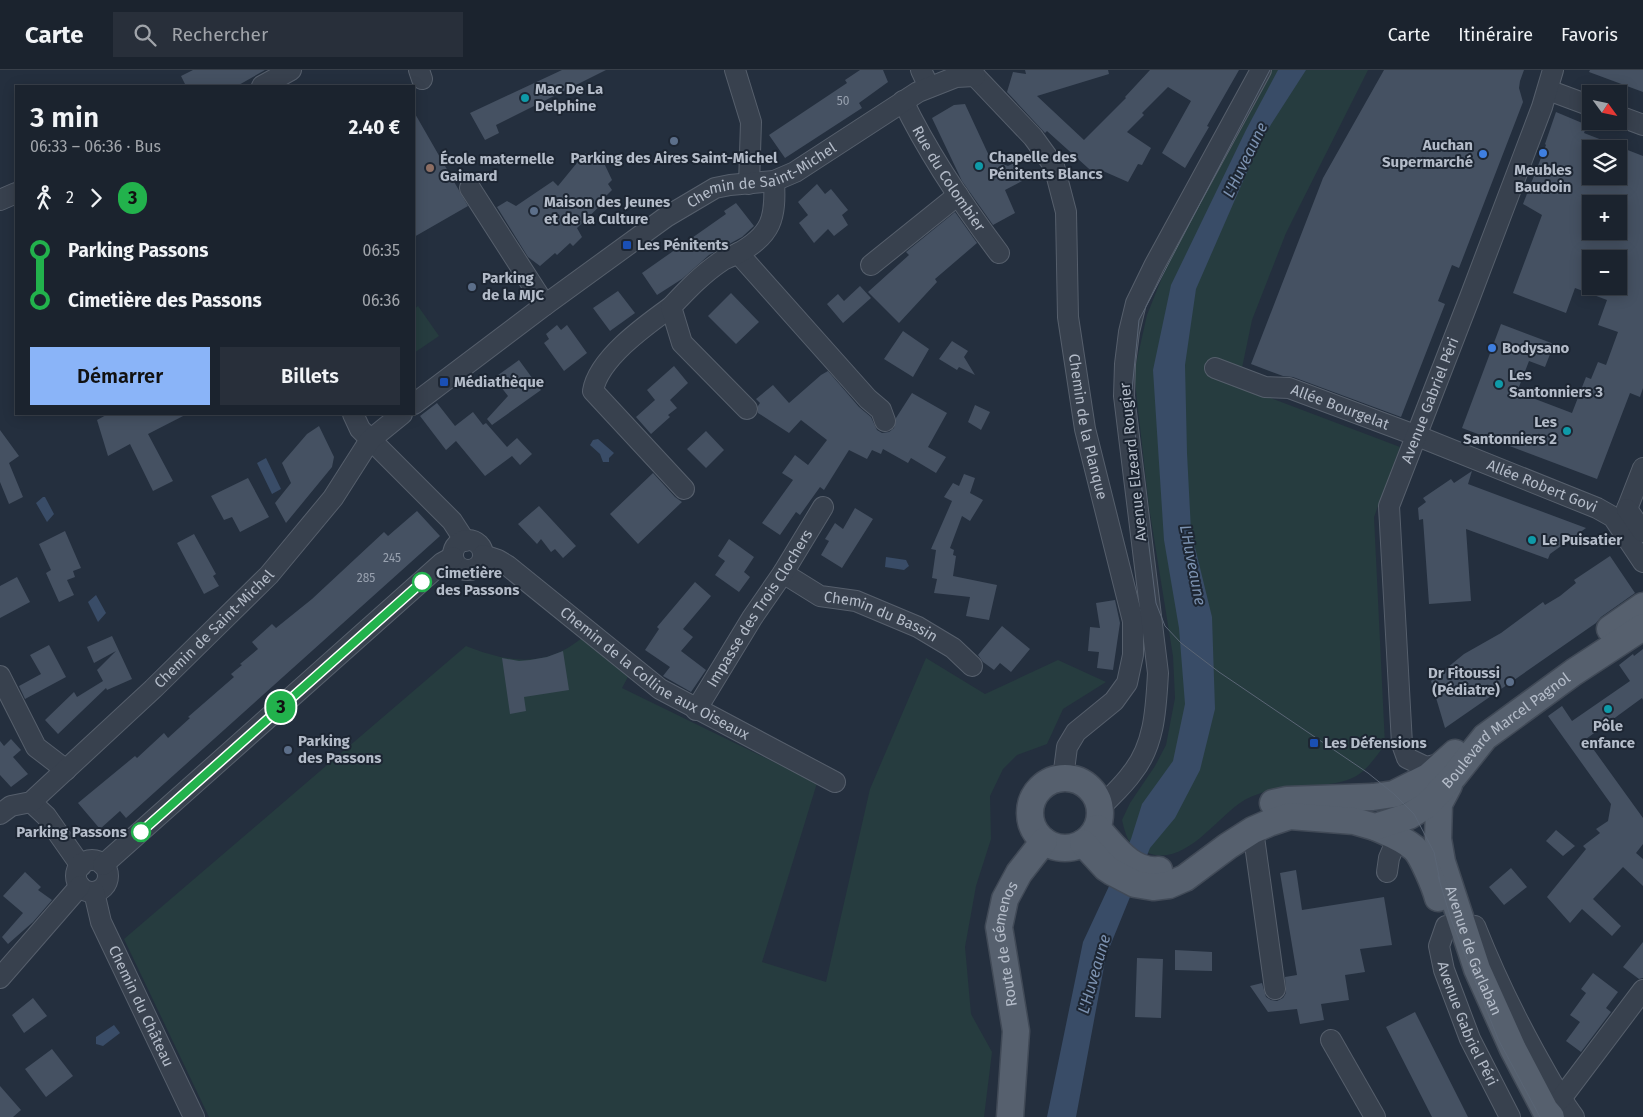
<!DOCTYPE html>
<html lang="fr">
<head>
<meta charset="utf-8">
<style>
	:root { --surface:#1b232e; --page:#282f3a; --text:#f1f3f6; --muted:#a0a4aa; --line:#39404a; --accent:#8ab4f8 }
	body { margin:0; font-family:"Fira Sans",sans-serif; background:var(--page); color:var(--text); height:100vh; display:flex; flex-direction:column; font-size:19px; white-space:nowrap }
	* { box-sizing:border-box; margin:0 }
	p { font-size:16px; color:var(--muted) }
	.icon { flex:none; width:28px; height:28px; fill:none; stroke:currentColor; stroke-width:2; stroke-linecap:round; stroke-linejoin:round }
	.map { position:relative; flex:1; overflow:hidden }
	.panel { position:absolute; left:15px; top:15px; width:400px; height:330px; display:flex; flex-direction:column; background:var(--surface); border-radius:0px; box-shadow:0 2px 12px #0003,0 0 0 1px var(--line) }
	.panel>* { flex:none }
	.badge { padding:0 10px; border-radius:16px; font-size:18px; line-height:32px }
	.needle { width:32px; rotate:123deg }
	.controls { position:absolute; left:1582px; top:15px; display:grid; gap:10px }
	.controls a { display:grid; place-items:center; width:45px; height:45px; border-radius:0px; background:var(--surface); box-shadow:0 2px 12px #0003,0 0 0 1px var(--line); font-size:25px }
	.map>.badge { position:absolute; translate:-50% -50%; box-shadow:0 0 0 2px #fff }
	.legs { display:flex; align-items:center; gap:8px; height:55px; padding:0 15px; font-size:16px }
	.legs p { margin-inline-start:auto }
	.overview { display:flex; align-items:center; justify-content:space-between; height:85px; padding:0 15px }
	h1 { font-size:28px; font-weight:600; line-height:38px }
	.cta { display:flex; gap:10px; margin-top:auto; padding:10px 15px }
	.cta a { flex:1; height:58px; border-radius:0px; background:var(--accent); color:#111; font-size:20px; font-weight:600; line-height:58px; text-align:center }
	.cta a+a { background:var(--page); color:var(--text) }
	ul { padding:0 15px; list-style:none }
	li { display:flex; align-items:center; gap:18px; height:50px; font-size:19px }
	li i { display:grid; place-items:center; width:8px; height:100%; margin:0 6px; background:currentColor }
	li i::after { content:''; width:12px; height:12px; margin:-6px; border:4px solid; border-radius:50%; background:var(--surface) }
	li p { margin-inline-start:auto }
	li:first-child i { background:linear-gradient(#0000 50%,currentColor 0) }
	li:last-child i { background:linear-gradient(currentColor 50%,#0000 0) }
	header { display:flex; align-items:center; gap:30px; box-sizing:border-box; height:70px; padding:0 25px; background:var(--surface); border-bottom:1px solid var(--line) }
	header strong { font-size:24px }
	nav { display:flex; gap:28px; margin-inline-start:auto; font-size:18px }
	.search { width:350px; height:45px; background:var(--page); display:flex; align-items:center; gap:12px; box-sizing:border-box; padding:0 18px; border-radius:0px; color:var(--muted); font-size:19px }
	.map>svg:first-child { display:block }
	.green { fill:#263c3f }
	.water { fill:#394c67 }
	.building { fill:#455162; fill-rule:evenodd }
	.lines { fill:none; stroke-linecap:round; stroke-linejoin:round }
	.minor-casing { stroke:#565f6c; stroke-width:22 }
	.major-casing { stroke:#414a57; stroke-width:29 }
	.minor { stroke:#38414e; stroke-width:20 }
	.major { stroke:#56606e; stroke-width:26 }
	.tram { stroke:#5a6575; stroke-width:1 }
	.line-1-casing { stroke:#fff; stroke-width:11 }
	.line-1 { stroke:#22b24c; stroke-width:8 }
	.culture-dot { fill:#0f9aa8; stroke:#1d2633; stroke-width:2 }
	.service-dot { fill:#5c6f8a; stroke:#1d2633; stroke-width:2 }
	.shop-dot { fill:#3f7fe0; stroke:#1d2633; stroke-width:2 }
	.education-dot { fill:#8d6e63; stroke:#1d2633; stroke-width:2 }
	.transit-dot { fill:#1a4fb4; stroke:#1d2633; stroke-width:2 }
	.stop-1-dot { fill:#fff; stroke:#22b24c; stroke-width:2.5 }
	.labels { text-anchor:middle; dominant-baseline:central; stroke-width:4; stroke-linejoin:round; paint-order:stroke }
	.number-label { font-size:12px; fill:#98a1af }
	.poi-label { font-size:15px; font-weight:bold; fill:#b4bcc9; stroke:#1d2633; text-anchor:start }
	.street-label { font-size:15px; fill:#b4bcc9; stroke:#1d2633 }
	.stop-label { font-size:15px; font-weight:bold; fill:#b4bcc9; stroke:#1d2633; text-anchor:start }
	.water-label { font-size:16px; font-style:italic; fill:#7c92b1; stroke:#1d2633 }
</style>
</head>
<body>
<header>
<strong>Carte</strong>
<div class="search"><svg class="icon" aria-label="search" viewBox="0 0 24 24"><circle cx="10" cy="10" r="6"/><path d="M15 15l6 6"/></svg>Rechercher</div>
<nav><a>Carte</a><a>Itinéraire</a><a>Favoris</a></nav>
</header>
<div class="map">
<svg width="1643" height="1047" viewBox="0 0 1643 1047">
	<rect width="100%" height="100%" fill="#242f3e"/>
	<path class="green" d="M1268,0H1368L1286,163L1252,250L1242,298L1268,327L1400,377L1374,447L1385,675C1375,687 1366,703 1350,709C1327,719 1290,712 1264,722C1258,724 1249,727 1243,731C1216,748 1185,797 1148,783C1144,781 1137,780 1134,777C1127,772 1124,758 1122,750L1130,733L1155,696L1166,675L1175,628L1173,586L1149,437L1134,303L1147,245L1173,180Z
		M418,236L439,266L414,283V239Z
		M582,568L629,605L622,618L817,713L762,892L826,912L870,719L926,588L985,624L1058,590L1106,612L1063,639L1047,674L1017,685L1003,699L990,726L991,769L976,816L965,877L971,944L992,982L984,1047H209L124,869L466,576C509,593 545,598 582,568Z"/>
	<path class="water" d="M1278,0H1306L1261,70L1196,219L1185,295L1187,383L1191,461L1212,547L1215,639L1200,700L1175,748L1150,778L1106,886L1076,1047H1047L1083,872L1131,769L1142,734L1173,691L1185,634L1179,558L1164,470L1153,300L1171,215L1246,60Z
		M598,369L614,383L609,388V392H603L600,384L590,375L593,370Z
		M266,388L281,419L272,424L257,393Z
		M43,427H45L54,444L47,452L36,433Z
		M886,487L906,490L909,496L904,500L885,497Z
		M96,525L106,543L98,552L88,532Z
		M114,955L120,963L103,976L96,974V967Z"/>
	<path class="building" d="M193,0H265L237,16H186L181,6Z
		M562,0H606L496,55L499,63L485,70L470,43Z
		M860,0H883L888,12L859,33L862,38L785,88L769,65L847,13L845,10Z
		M1025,0H1108L1109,4L1037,26L1084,70L1126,28L1125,27L1150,0H1239L1207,56L1209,57L1185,98L1162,83L1191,31L1168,17L1142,43L1144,45L1127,62L1151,78L1142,95L1138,94L1128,112L1103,101L1098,107L1047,61L1045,63L1007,22L1013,2L1026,4Z
		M1384,0H1524L1520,11L1519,18L1523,32L1459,198L1452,195L1438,231L1445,234L1401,347L1293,307L1283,306L1251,294L1323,108Z
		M1590,0H1643V22L1589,2Z
		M965,34L991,90L1008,96L1016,92L1024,110L1005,120L1015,143L993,155L962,111L932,48L954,35Z
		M414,42L468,136L414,167Z
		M1556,42L1587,55L1584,63L1643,86V318L1640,327L1630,323L1597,409L1462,358L1501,254L1554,274L1545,297L1529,291L1517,322L1572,343L1586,307L1591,309L1598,292L1606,295L1618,262L1598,255L1607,230L1575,218L1566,243L1513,223L1542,145L1523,134L1546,75L1545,74ZM1591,79H1619V106H1591ZM1591,134H1619V161H1591ZM1591,189H1619V216H1591Z
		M585,83L604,93L612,110L608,114L612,120L604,128L606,130L577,158L582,167L573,176L570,173L557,185L555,183L540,196L528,187L497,137L507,131L516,136L553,111L558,116Z
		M817,114L825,124L831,119L848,140L842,145L848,155L834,166L828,159L814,173L799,153L808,145L798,132Z
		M736,133L754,156L742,167L709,185L682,209L657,225L642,203L726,144L724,141Z
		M955,142L977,173L935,209L937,212L899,253L868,222L909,185L906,182Z
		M860,216L871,228L843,253L827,234L838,224L844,231Z
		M618,221L635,243L610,261L593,238Z
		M731,223L759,252L736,274L708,246Z
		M557,255L561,260L567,255L587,283L564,301L544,273L549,269L546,264Z
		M903,261L929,279L913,307L884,289Z
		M952,271L968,281L964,287L975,305L959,297L957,300L939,289Z
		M519,290L541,320L492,355L487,349L508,326L494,308Z
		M674,296L688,313L670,330L677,338L668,345L670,347L651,364L636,347L655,330L647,320Z
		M828,301L859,337L871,347L877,360L882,363L889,362L894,358L896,348L912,323L947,343L928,377L946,387L936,403L911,388L908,393L883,379L881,384L872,380L867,389L849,380L824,420L820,417L800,445L796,442L780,465L762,453L793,410L782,403L795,385L808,395L827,370L801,350L789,363L758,343V336L760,333L756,329L773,315L789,333L821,305Z
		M437,333L455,356L473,342L483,355L486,353L507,377L517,368L532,384L520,395L512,386L485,406L456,371L446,380L420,346Z
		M975,335L990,342L981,360L968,352Z
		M108,344H187L148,364L173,411L153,421L130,374L108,386L97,350Z
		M319,356L334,387L332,397L286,453L275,433L291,413L282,393L307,364Z
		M0,360L19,386L9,393L23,427L9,434L0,412Z
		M706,361L724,380L706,398L687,379Z
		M1472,401L1468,414L1586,458L1550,484L1548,489L1466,459L1471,531L1429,534L1423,449L1419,450L1418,438L1426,432L1423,428L1451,409L1454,413Z
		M653,403L675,427L682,432L638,474L610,444Z
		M964,404L975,408L970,423L983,430L970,451L962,446L950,478L954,480L953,485L956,486L953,506L997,515L989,550L966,546L970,527L934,523L937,509L932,508L936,480L931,479L952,431L944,427L953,413L959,416Z
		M248,408L269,447L240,462L232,447L224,450L211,426Z
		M539,436L576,476L563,488L555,479L551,482L541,469L537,474L518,454Z
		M855,438L873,449L842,498L821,485L829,471L825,469L835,453L843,459Z
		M417,441L440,466L126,748L120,741L100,759L78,733L135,686L137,688L164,663L168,668L190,648L188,647L234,607L231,604L242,595L240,594L258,579L252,572L272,554L276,558L312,529L384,462L388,466Z
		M65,461L81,498L73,501L75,507L67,510L74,525L59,532L46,503L51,500L39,474Z
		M194,464L216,504L213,506L219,516L204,524L177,473Z
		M729,469L754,487L744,502L750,507L739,522L715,505L725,491L718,486Z
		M1610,486L1635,523L1601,547L1596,553L1445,658L1431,611L1464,584L1501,563L1543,532L1545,535L1560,526L1576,513L1574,510Z
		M17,507L30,532L0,548V516Z
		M695,512L711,526L683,559L693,567L681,581L706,600L691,622L663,606L670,597L645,580L659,559L657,557Z
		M1115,530L1120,553L1113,600L1097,598L1099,582L1088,581L1090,557L1100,558L1096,533Z
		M1002,556L1030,579L1011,602L1000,593L994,600L983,592L978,585Z
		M112,566L132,609L107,620L106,618L58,664L45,650L74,622L77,627L103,611L97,600L116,581L94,593L87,577Z
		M49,575L66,607L25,629L19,616L41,604L30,585Z
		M1643,579V630L1642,628L1586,669L1643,748V774L1636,783L1643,789V816L1623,797L1593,829L1621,856L1612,866L1582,839L1570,853L1547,827L1586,779L1583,776L1600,763L1596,759L1608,751L1611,734L1548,646L1562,636L1572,651L1630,611L1619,595L1633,584L1634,586Z
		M563,581L569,620L524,627L526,641L510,644L502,588L519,591L530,590L547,587Z
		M11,669L21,680L13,687L28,704L11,717L0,705V671L4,676Z
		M1556,760L1575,776L1563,786L1546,771Z
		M1511,798L1527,817L1504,835L1489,817Z
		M1296,800L1302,840L1384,827L1392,875L1360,879L1365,902L1345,905L1349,930L1321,934L1324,950L1300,954L1297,939L1268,942L1250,916L1262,913L1266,927L1271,930L1277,931L1283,928L1286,923L1285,907L1297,905L1280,803Z
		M25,802L41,817L38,820L52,830L33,852L8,874L2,867L23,843L3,826Z
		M1643,872V908L1639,909L1623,897Z
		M1175,880L1212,882V901L1175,900Z
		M1137,888L1163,889L1161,948L1135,947Z
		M1593,903L1618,922L1606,938L1611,942L1581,982L1566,971L1580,952L1570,945L1586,923L1581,919Z
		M33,928L47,946L24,963L12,945Z
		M1415,942L1468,1047H1432L1386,957Z
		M52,979L73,1006L46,1027L25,999Z
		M0,1016L21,1040L13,1047H0Z"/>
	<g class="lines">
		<g class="minor-casing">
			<g id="minor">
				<path d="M419,0L422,9"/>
				<path d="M735,0L751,52L749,114"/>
				<path d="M921,0L929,17"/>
				<path id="s1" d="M975,6L1033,67L1054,96L1066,142L1068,247L1085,359L1133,551V585L1127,613L1114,631L1076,662L1067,677L1063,708"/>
				<path d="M262,16L291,0"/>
				<path d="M1548,20L1591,36"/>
				<path id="s2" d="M903,31C929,85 963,135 999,183"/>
				<path d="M1619,46L1643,55"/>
				<path d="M470,118L545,235"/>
				<path d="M0,130L16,123"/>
				<path d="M738,183L868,329L881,340L885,351"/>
				<path d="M871,195L958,125"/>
				<path d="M671,237C646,255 598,289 593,321L684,419"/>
				<path id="s3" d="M1215,298L1265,317L1289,318L1415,365L1597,438L1613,447L1643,492"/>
				<path id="s4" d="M414,334L545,235L666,147L715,118L730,115L774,111L795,102L918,22L956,7L975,6"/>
				<path d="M747,339L682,273L671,237C687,220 703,203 723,190C727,188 732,186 737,184C772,165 776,148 774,111"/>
				<path d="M353,344L360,359L452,451L465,471"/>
				<path d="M1627,439L1643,398"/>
				<path d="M1627,439L1643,462"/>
				<circle cx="468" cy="485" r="15"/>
				<path id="s5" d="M483,485L498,490L508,496L660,619L835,712"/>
				<path id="s6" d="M783,503L820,526L856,531L918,557L953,578L972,596"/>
				<path d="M0,606L36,677L66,700"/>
				<path id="s7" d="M696,640L752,548L783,503L823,437"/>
				<path id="s8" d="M1444,693L1426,697L1407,688L1402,674L1389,436L1470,227L1542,37L1553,0"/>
				<path d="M31,732L46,746L81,796"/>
				<path d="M1100,738C1111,726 1123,716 1132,703C1155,675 1156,637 1158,603L1124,326L1125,294L1129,262L1136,233L1154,196L1261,0"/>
				<path id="s9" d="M0,744L11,736L31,732L153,619L269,505L333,428L370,370L402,344"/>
				<path d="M1253,760L1275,919"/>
				<circle cx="92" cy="806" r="16"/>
				<path d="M103,795L442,493L453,487"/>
				<path d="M1387,802L1389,788L1398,767"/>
				<path id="s10" d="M94,822L101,852L194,1047"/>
				<path id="s11" d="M1446,856L1439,876L1444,900L1470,969L1510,1047"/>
				<path d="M1475,856C1492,899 1512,941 1534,981C1547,1004 1558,1026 1574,1047"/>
				<path d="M0,908L80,816"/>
				<path d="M1331,970L1375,1047"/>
				<path d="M1560,1030L1643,920"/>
			</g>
		</g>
		<g class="major-casing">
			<g id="major">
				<path d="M1610,559L1643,536"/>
				<circle cx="1065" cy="743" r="35"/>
				<path id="s12" d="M1449,715L1439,734L1438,769L1442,792L1477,899L1513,979L1545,1040L1551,1047"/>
				<path d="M1273,733L1287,730L1373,727L1394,724L1428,707L1455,683"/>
				<path d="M1375,757C1388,763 1402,768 1414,778C1422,785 1435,817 1438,828"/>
				<path d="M1097,758C1114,776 1131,803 1159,800"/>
				<path id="s13" d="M1083,773L1106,798L1112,802L1135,814L1153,817L1169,815L1185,808L1228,776L1253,760L1269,753L1290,746L1354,751L1375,757L1409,746L1427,735L1454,706L1485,667L1574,602L1643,557"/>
				<path id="s14" d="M1010,1047L1016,961L999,857L1005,829L1019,803L1044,771"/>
			</g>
		</g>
		<use href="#minor" class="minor"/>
		<use href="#major" class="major"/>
		<path class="tram" d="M1270,0L1139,250L1131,330L1156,533L1165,556L1181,573L1219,602L1368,703L1394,724L1414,744L1434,782L1440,811
			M1438,806L1451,849L1498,969L1540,1047"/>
	</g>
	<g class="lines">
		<g class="line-1-casing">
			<path id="line-1" d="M141,762L422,512"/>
		</g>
		<use href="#line-1" class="line-1"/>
	</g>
	<g class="culture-dot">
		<circle cx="525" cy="28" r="5"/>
		<circle cx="979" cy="96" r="5"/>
		<circle cx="1499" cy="314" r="5"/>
		<circle cx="1567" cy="361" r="5"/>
		<circle cx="1532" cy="470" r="5"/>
		<circle cx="1608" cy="639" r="5"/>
	</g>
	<g class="service-dot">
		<circle cx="674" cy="71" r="5"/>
		<circle cx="534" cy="141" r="5"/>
		<circle cx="472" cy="217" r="5"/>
		<circle cx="1510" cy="612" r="5"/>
		<circle cx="288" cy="680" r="5"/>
	</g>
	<g class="shop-dot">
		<circle cx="1543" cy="83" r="5"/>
		<circle cx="1483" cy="84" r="5"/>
		<circle cx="1492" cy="278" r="5"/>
	</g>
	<circle class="education-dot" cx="430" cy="98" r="5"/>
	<g class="transit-dot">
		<rect x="622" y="170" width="10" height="10" rx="2.5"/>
		<rect x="439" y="307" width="10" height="10" rx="2.5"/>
		<rect x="1309" y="668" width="10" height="10" rx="2.5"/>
	</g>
	<g class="stop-1-dot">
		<circle cx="422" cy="512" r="9"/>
		<circle cx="141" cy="762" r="9"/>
	</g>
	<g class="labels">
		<g class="number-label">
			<text x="843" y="31">50</text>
			<text x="392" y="488">245</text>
			<text x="366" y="508">285</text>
		</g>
		<g class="poi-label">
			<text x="535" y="19">Mac De La<tspan x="535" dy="17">Delphine</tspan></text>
			<text x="1473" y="75" text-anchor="end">Auchan<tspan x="1473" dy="17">Supermarché</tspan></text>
			<text x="989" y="87">Chapelle des<tspan x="989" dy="17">Pénitents Blancs</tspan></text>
			<text x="674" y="88" text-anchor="middle">Parking des Aires Saint-Michel</text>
			<text x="440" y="89">École maternelle<tspan x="440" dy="17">Gaimard</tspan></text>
			<text x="1543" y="100" text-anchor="middle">Meubles<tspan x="1543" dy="17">Baudoin</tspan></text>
			<text x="544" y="132">Maison des Jeunes<tspan x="544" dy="17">et de la Culture</tspan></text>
			<text x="637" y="175">Les Pénitents</text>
			<text x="482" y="208">Parking<tspan x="482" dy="17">de la MJC</tspan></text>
			<text x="1502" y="278">Bodysano</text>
			<text x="1509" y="305">Les<tspan x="1509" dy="17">Santonniers 3</tspan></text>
			<text x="454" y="312">Médiathèque</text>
			<text x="1557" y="352" text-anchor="end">Les<tspan x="1557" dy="17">Santonniers 2</tspan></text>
			<text x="1542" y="470">Le Puisatier</text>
			<text x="1500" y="603" text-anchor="end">Dr Fitoussi<tspan x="1500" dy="17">(Pédiatre)</tspan></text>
			<text x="1608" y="656" text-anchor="middle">Pôle<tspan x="1608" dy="17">enfance</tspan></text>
			<text x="298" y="671">Parking<tspan x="298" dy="17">des Passons</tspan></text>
			<text x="1324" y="673">Les Défensions</text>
		</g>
		<g class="street-label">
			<text stroke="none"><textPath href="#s4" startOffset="420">Chemin de Saint-Michel</textPath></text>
			<text stroke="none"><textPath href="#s2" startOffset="90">Rue du Colombier</textPath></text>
			<text stroke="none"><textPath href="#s8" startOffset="406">Avenue Gabriel Péri</textPath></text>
			<text stroke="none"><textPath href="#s3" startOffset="132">Allée Bourgelat</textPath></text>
			<text stroke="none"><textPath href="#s1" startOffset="384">Chemin de la Planque</textPath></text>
			<text transform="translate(1133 392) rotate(-96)">Avenue Elzeard Rougier</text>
			<text stroke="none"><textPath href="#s3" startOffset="349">Allée Robert Govi</textPath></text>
			<text stroke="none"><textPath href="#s7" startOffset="120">Impasse des Trois Clochers</textPath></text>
			<text stroke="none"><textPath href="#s6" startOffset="108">Chemin du Bassin</textPath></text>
			<text stroke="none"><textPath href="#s9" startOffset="286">Chemin de Saint-Michel</textPath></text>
			<text stroke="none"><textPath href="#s5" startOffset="210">Chemin de la Colline aux Oiseaux</textPath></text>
			<text stroke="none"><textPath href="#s13" startOffset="494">Boulevard Marcel Pagnol</textPath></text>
			<text stroke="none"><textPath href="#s14" startOffset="175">Route de Gémenos</textPath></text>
			<text stroke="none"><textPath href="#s12" startOffset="174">Avenue de Garlaban</textPath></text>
			<text stroke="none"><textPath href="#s10" startOffset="124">Chemin du Château</textPath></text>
			<text stroke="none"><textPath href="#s11" startOffset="104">Avenue Gabriel Péri</textPath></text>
		</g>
		<g class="stop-label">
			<text x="436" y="503">Cimetière<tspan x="436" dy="17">des Passons</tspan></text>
			<text x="127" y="762" text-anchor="end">Parking Passons</text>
		</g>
		<g class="water-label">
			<text transform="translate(1245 90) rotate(-64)">L'Huveaune</text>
			<text transform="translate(1193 495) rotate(79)">L'Huveaune</text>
			<text transform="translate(1094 904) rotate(-74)">L'Huveaune</text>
		</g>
	</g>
</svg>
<div class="controls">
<a><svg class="needle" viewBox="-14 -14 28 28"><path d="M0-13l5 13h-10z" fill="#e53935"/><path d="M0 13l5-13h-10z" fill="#a0a4aa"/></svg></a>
<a><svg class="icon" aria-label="layers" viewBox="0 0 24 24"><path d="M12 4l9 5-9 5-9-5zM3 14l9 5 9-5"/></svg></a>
<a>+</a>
<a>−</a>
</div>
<b class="badge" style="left:281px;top:637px;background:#22b24c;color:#111">3</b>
<section class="panel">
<div class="overview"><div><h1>3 min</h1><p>06:33 – 06:36 · Bus</p></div><b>2.40 €</b></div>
<div class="legs"><svg class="icon" aria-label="walk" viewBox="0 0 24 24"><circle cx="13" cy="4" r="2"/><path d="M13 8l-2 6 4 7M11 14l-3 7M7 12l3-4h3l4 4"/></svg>2<svg class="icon" aria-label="forward" viewBox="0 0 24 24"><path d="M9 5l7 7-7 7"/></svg><b class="badge" style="background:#22b24c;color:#111">3</b></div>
<ul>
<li><i style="color:#22b24c"></i><b>Parking Passons</b><p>06:35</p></li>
<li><i style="color:#22b24c"></i><b>Cimetière des Passons</b><p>06:36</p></li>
</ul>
<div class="cta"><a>Démarrer</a><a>Billets</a></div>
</section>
</div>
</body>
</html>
